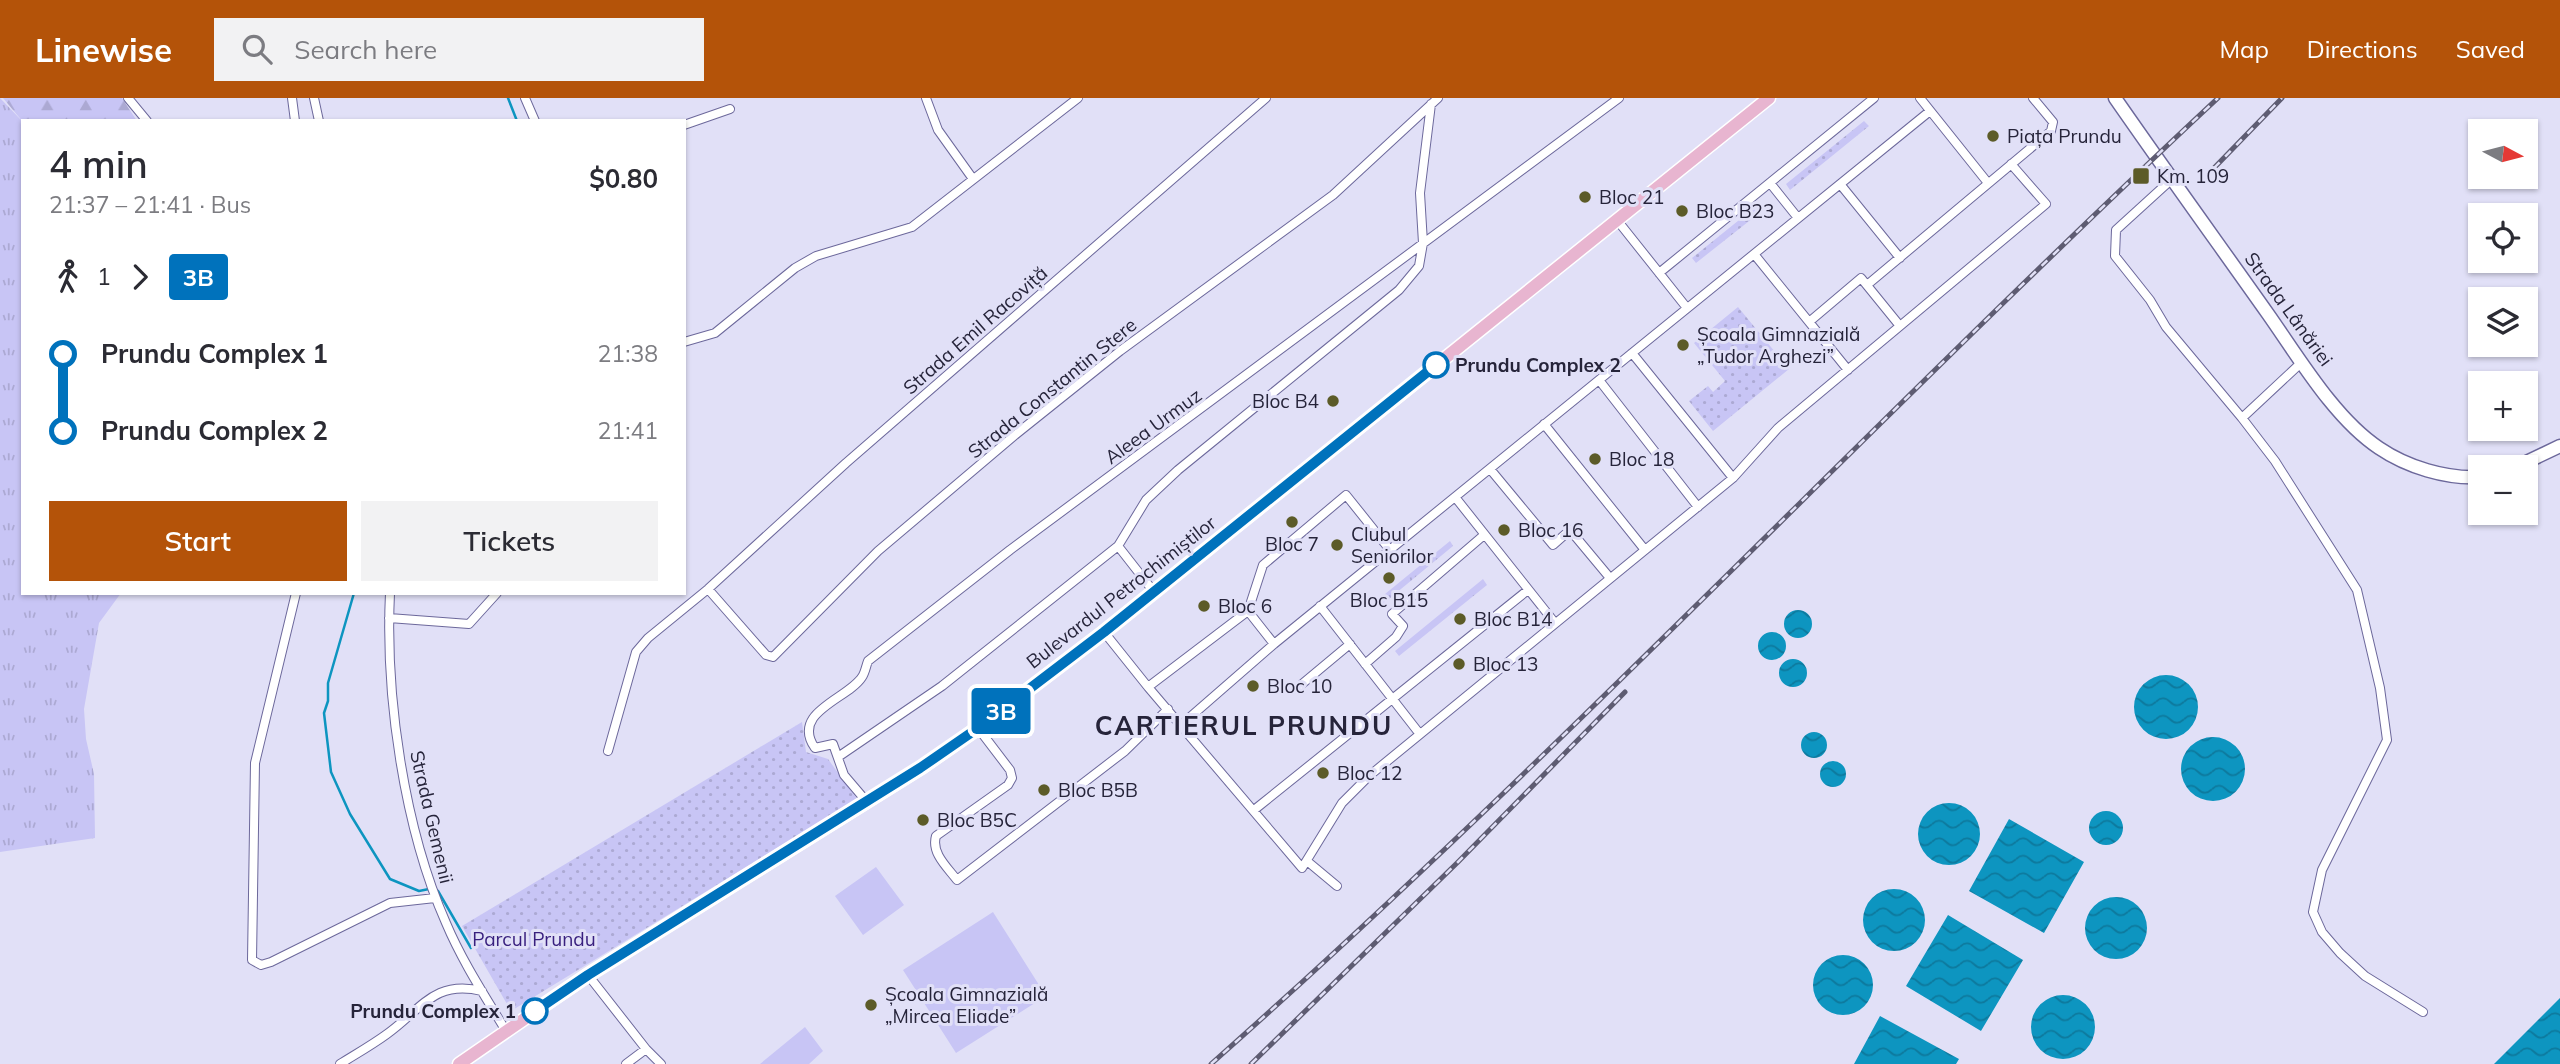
<!DOCTYPE html>
<html lang="en">
<head>
<meta charset="utf-8">
<style>
	:root { --surface:#fff; --page:#f2f2f3; --text:#2b2b33; --muted:#7c7c81; --accent:#b45309 }
	body { margin:0; font-family:Mulish,sans-serif; background:var(--page); color:var(--text); height:100vh; display:flex; flex-direction:column; font-size:26px; white-space:nowrap }
	* { box-sizing:border-box; margin:0 }
	p { font-size:23px; color:var(--muted) }
	.icon { flex:none; width:38px; height:38px; fill:none; stroke:currentColor; stroke-width:2; stroke-linecap:round; stroke-linejoin:round }
	.map { position:relative; flex:1; overflow:hidden }
	.panel { position:absolute; left:21px; top:21px; width:665px; height:476px; display:flex; flex-direction:column; background:var(--surface); border-radius:0px; box-shadow:0 2px 5px #0004 }
	.panel>* { flex:none }
	.badge { padding:0 14px; border-radius:5px; font-size:24px; line-height:46px }
	.needle { width:46px; rotate:97deg }
	.tools { position:absolute; left:2468px; top:21px; display:grid; gap:14px }
	.tools a { display:grid; place-items:center; width:70px; height:70px; border-radius:0px; background:var(--surface); box-shadow:0 2px 5px #0004; font-size:35px }
	.map>.badge { position:absolute; translate:-50% -50%; box-shadow:0 0 0 4px #fff }
	.legs { display:flex; align-items:center; gap:10px; height:77px; padding:0 28px; font-size:23px }
	.legs p { margin-inline-start:auto }
	.headline { display:flex; align-items:center; justify-content:space-between; height:119px; padding:0 28px }
	h1 { font-size:38px; font-weight:600; line-height:52px }
	.primary-button { display:flex; gap:14px; margin-top:auto; padding:14px 28px }
	.primary-button a { flex:1; height:80px; border-radius:0px; background:var(--accent); color:#fff; font-size:28px; font-weight:600; line-height:80px; text-align:center }
	.primary-button a+a { background:var(--page); color:var(--text) }
	ul { padding:0 28px; list-style:none }
	li { display:flex; align-items:center; gap:24px; height:77px; font-size:26px }
	li i { display:grid; place-items:center; width:10px; height:100%; margin:0 9px; background:currentColor }
	li i::after { content:''; width:18px; height:18px; margin:-9px; border:5px solid; border-radius:50%; background:var(--surface) }
	li p { margin-inline-start:auto }
	li:first-child i { background:linear-gradient(#0000 50%,currentColor 0) }
	li:last-child i { background:linear-gradient(currentColor 50%,#0000 0) }
	header { display:flex; align-items:center; gap:42px; box-sizing:border-box; height:98px; padding:0 35px; background:var(--accent); color:#fff }
	header strong { font-size:33px }
	nav { display:flex; gap:38px; margin-inline-start:auto; font-size:24px }
	.search { width:490px; height:63px; background:var(--page); display:flex; align-items:center; gap:18px; box-sizing:border-box; padding:0 24px; border-radius:0px; color:var(--muted); font-size:26px }
	.map>svg:first-child { display:block }
	.grass { fill:url(#grass-tufts) }
	.forest { fill:url(#forest-firs) }
	.park { fill:url(#park-dots) }
	.pitch { fill:#c8c5f5 }
	.water { fill:url(#water-waves) }
	.lines { fill:none; stroke-linecap:round; stroke-linejoin:round }
	.stream { stroke:#0d95c0; stroke-width:2.5 }
	.street-casing { stroke:#6c689b; stroke-width:10 }
	.secondary-casing { stroke:#6c689b; stroke-width:15 }
	.primary-casing { stroke:#fff; stroke-width:15 }
	.street { stroke:#fff; stroke-width:8 }
	.secondary { stroke:#fff; stroke-width:12 }
	.primary { stroke:#e8b5d0; stroke-width:12 }
	.rail-casing { stroke:#5e5c72; stroke-width:5 }
	.rail { stroke:#e1e0f7; stroke-width:2.5; stroke-dasharray:8; stroke-linecap:butt }
	.line-1-casing { stroke:#fff; stroke-width:16 }
	.line-1 { stroke:#0072bc; stroke-width:10 }
	.poi-dot { fill:#5c5b28; stroke:#e1e0f7; stroke-width:2.5 }
	.stop-1-dot { fill:#fff; stroke:#0072bc; stroke-width:3.5 }
	.labels { text-anchor:middle; dominant-baseline:central; stroke-width:6; stroke-linejoin:round; paint-order:stroke }
	.poi-label { font-size:19px; fill:#26243a; stroke:#e1e0f7; text-anchor:start }
	.street-label { font-size:19px; fill:#26243a; stroke:#e1e0f7 }
	.stop-label { font-size:19px; font-weight:bold; fill:#26243a; stroke:#e1e0f7; text-anchor:start }
	.park-label { font-size:19px; fill:#381f7e; stroke:#e1e0f7 }
	.district-label { font-size:26px; font-weight:bold; letter-spacing:2px; fill:#26243a; stroke:#e1e0f7 }
</style>
</head>
<body>
<header>
<strong>Linewise</strong>
<div class="search"><svg class="icon" aria-label="search" viewBox="0 0 24 24"><circle cx="10" cy="10" r="6"/><path d="M15 15l6 6"/></svg>Search here</div>
<nav><a>Map</a><a>Directions</a><a>Saved</a></nav>
</header>
<div class="map">
<svg width="2560" height="966" viewBox="0 0 2560 966">
	<defs>
		<pattern id="grass-tufts" width="24" height="20" patternUnits="userSpaceOnUse" patternTransform="scale(1.75)"><rect width="24" height="20" fill="#c8c5f5"/><path d="M3 7l-1-3M5 7V3M7 7l1-3M15 17l-1-3M17 17v-4M19 17l1-3" fill="none" stroke="#aca9d3"/></pattern>
		<pattern id="forest-firs" width="22" height="20" patternUnits="userSpaceOnUse" patternTransform="scale(1.75)"><rect width="22" height="20" fill="#c8c5f5"/><path d="M5 1l3.5 6h-7zM16 11l3.5 6h-7z" fill="#aca9d3"/></pattern>
		<pattern id="park-dots" width="8" height="8" patternUnits="userSpaceOnUse" patternTransform="scale(1.75)"><rect width="8" height="8" fill="#c8c5f5"/><path d="M2 2h.1M6 6h.1" fill="none" stroke="#aca9d3" stroke-width="1.8" stroke-linecap="round"/></pattern>
		<pattern id="water-waves" width="16" height="10" patternUnits="userSpaceOnUse" patternTransform="scale(1.75)"><rect width="16" height="10" fill="#0d95c0"/><path d="M0 5q4-4 8 0t8 0" fill="none" stroke="#0d799d"/></pattern>
	</defs>
	<rect width="100%" height="100%" fill="#e1e0f7"/>
	<path class="grass" d="M0,0L23,24V495H121L99,525L84,611L86,641L94,676L95,740L0,754Z
		M1450,443L1453,448L1378,510L1374,505Z
		M1483,481L1487,487L1399,558L1395,553Z"/>
	<path class="forest" d="M3,0H122L137,23L23,24Z"/>
	<path class="park" d="M1864,23L1869,28L1790,92L1786,86Z
		M1754,110L1758,116L1696,165L1692,160Z
		M1738,209L1789,271L1713,333L1689,303L1708,288L1713,294L1725,283L1694,245Z
		M802,624L806,654L828,661L857,701L511,913L462,828Z"/>
	<path class="pitch" d="M876,769L904,807L863,837L835,798Z
		M993,814L1046,898L956,955L903,872Z
		M805,929L823,953L809,966H760Z"/>
	<path class="water" d="M1784 526a14 14 0 1 1 28 0a14 14 0 1 1-28 0Z
		M1758 548a14 14 0 1 1 28 0a14 14 0 1 1-28 0Z
		M1779 575a14 14 0 1 1 28 0a14 14 0 1 1-28 0Z
		M2134 609a32 32 0 1 1 64 0a32 32 0 1 1-64 0Z
		M1801 647a13 13 0 1 1 26 0a13 13 0 1 1-26 0Z
		M2181 671a32 32 0 1 1 64 0a32 32 0 1 1-64 0Z
		M1820 676a13 13 0 1 1 26 0a13 13 0 1 1-26 0Z
		M1918 736a31 31 0 1 1 62 0a31 31 0 1 1-62 0Z
		M2089 730a17 17 0 1 1 34 0a17 17 0 1 1-34 0Z
		M2009,721L2084,764L2044,835L1969,793Z
		M1863 822a31 31 0 1 1 62 0a31 31 0 1 1-62 0Z
		M2085 830a31 31 0 1 1 62 0a31 31 0 1 1-62 0Z
		M1948,817L2023,862L1981,933L1906,888Z
		M1813 887a30 30 0 1 1 60 0a30 30 0 1 1-60 0Z
		M2031 929a32 32 0 1 1 64 0a32 32 0 1 1-64 0Z
		M2560,900V966H2494Z
		M1880,918L1959,961L1956,966H1854Z"/>
	<g class="lines">
		<path class="stream" d="M508,0L517,23
			M354,495L328,585V603L324,615L331,674L350,716L390,781L419,793L434,790L438,793L471,850"/>
		<g class="street-casing">
			<path id="street" d="M128,0L147,23
				M292,0L295,23
				M314,0L319,23
				M525,0L535,23
				M926,0L938,32L973,81
				M1920,0L1988,85
				M684,27L730,11
				M2172,81L2116,132L2115,158L2150,202L2166,229L2242,320L2275,363L2357,492L2380,590L2387,642L2322,772L2313,814L2322,834L2340,855L2365,878L2423,914
				M1770,85L1798,120
				M1840,86L1900,160
				M1617,122L1687,210
				M1754,156L1848,272
				M1659,175L1874,0
				M1867,187L2051,33L2053,24L2033,0
				M1809,224L1861,180L1900,228
				M684,244L715,235L795,170L816,158L912,129L1078,0
				M1632,255L1733,380
				M1599,282L1698,409
				M2242,320L2302,264
				M1544,326L1645,452
				M1490,371L1553,447L1570,432L1610,480
				M1455,399L1555,525
				M708,491L766,557L773,559L878,453L1015,337L1120,253L1333,97L1438,0
				M1154,494L1118,448L1146,402L1178,372L1399,192L1419,168L1423,145L1420,95L1431,6
				M296,495L255,665L252,862L261,867L271,864L390,805L435,800
				M390,495C385,598 404,730 446,825C462,863 485,898 506,933
				M1320,508L1419,635
				M1248,513L1274,546
				M389,520L469,526L497,495
				M1104,534L1148,589L1302,770L1342,705L1369,678L1733,380L1778,330L2046,106L2011,66
				M1365,566L1396,539L1403,528L1392,516L1484,437
				M1148,589L1248,513L1263,467L1346,397L1390,452
				M1296,591L1350,546
				M1181,627L1274,546L1930,13
				M978,630L1010,672L1012,680L1008,687L936,738C931,755 947,769 957,782L1125,653L1168,611
				M608,653L636,554L648,540L708,491L846,365L1266,0
				M838,659L942,588L1118,448
				M867,704L844,677L833,646L815,650C790,614 848,601 862,579C865,575 866,568 868,563L1010,452L1619,0
				M1254,712L1528,492
				M1307,763L1337,788
				M588,877L646,951L626,966
				M646,951L661,966
				M340,966C356,956 372,947 387,936C421,912 434,881 482,893"/>
		</g>
		<g class="secondary-casing">
			<path id="secondary" d="M2115,0C2165,72 2217,144 2268,216C2299,260 2335,321 2379,350C2407,369 2446,381 2480,379
				M2516,369L2560,348"/>
		</g>
		<g class="primary-casing">
			<path id="primary" d="M459,966L588,877L921,670L978,630L1104,534L1769,0"/>
		</g>
		<use href="#street" class="street"/>
		<use href="#secondary" class="secondary"/>
		<use href="#primary" class="primary"/>
		<g class="rail-casing">
			<path id="rail" d="M2214,70L2282,0
				M1211,966C1560,657 1878,317 2218,0
				M1251,966L1458,764L1625,594"/>
		</g>
		<use href="#rail" class="rail"/>
	</g>
	<g class="lines">
		<g class="line-1-casing">
			<path id="line-1" d="M535,913L588,877L920,670L978,630L1104,534L1436,267"/>
		</g>
		<use href="#line-1" class="line-1"/>
	</g>
	<g class="poi-dot">
		<circle cx="1993" cy="38" r="7"/>
		<rect x="2132" y="69" width="18" height="18" rx="3.5"/>
		<circle cx="1585" cy="99" r="7"/>
		<circle cx="1682" cy="113" r="7"/>
		<circle cx="1683" cy="247" r="7"/>
		<circle cx="1333" cy="303" r="7"/>
		<circle cx="1595" cy="361" r="7"/>
		<circle cx="1292" cy="424" r="7"/>
		<circle cx="1504" cy="432" r="7"/>
		<circle cx="1337" cy="447" r="7"/>
		<circle cx="1389" cy="480" r="7"/>
		<circle cx="1204" cy="508" r="7"/>
		<circle cx="1460" cy="521" r="7"/>
		<circle cx="1459" cy="566" r="7"/>
		<circle cx="1253" cy="588" r="7"/>
		<circle cx="1323" cy="675" r="7"/>
		<circle cx="1044" cy="692" r="7"/>
		<circle cx="923" cy="722" r="7"/>
		<circle cx="871" cy="907" r="7"/>
	</g>
	<g class="stop-1-dot">
		<circle cx="1436" cy="267" r="12"/>
		<circle cx="535" cy="913" r="12"/>
	</g>
	<g class="labels">
		<g class="poi-label">
			<text x="2007" y="38">Piața Prundu</text>
			<text x="2157" y="78">Km. 109</text>
			<text x="1599" y="99">Bloc 21</text>
			<text x="1696" y="113">Bloc B23</text>
			<text x="1697" y="236">Școala Gimnazială<tspan x="1697" dy="22">„Tudor Arghezi”</tspan></text>
			<text x="1319" y="303" text-anchor="end">Bloc B4</text>
			<text x="1609" y="361">Bloc 18</text>
			<text x="1518" y="432">Bloc 16</text>
			<text x="1351" y="436">Clubul<tspan x="1351" dy="22">Seniorilor</tspan></text>
			<text x="1292" y="446" text-anchor="middle">Bloc 7</text>
			<text x="1389" y="502" text-anchor="middle">Bloc B15</text>
			<text x="1218" y="508">Bloc 6</text>
			<text x="1474" y="521">Bloc B14</text>
			<text x="1473" y="566">Bloc 13</text>
			<text x="1267" y="588">Bloc 10</text>
			<text x="1337" y="675">Bloc 12</text>
			<text x="1058" y="692">Bloc B5B</text>
			<text x="937" y="722">Bloc B5C</text>
			<text x="885" y="896">Școala Gimnazială<tspan x="885" dy="22">„Mircea Eliade”</tspan></text>
		</g>
		<g class="street-label">
			<text transform="translate(2289 211) rotate(54)">Strada Lânăriei</text>
			<text transform="translate(975 232) rotate(-41)">Strada Emil Racoviță</text>
			<text transform="translate(1052 290) rotate(-39)">Strada Constantin Stere</text>
			<text transform="translate(1153 328) rotate(-36)">Aleea Urmuz</text>
			<text transform="translate(1121 494) rotate(-38)">Bulevardul Petrochimiștilor</text>
			<text transform="translate(432 719) rotate(77)">Strada Gemenii</text>
		</g>
		<g class="stop-label">
			<text x="1455" y="267">Prundu Complex 2</text>
			<text x="516" y="913" text-anchor="end">Prundu Complex 1</text>
		</g>
		<g class="park-label">
			<text x="534" y="841">Parcul Prundu</text>
		</g>
		<g class="district-label">
			<text x="1244" y="627">CARTIERUL PRUNDU</text>
		</g>
	</g>
</svg>
<div class="tools">
<a><svg class="needle" viewBox="-14 -14 28 28"><path d="M0-13l5 13h-10z" fill="#e53935"/><path d="M0 13l5-13h-10z" fill="#7c7c81"/></svg></a>
<a><svg class="icon" aria-label="locate" viewBox="0 0 24 24"><circle cx="12" cy="12" r="6"/><path d="M12 2v4M12 18v4M2 12h4M18 12h4"/></svg></a>
<a><svg class="icon" aria-label="layers" viewBox="0 0 24 24"><path d="M12 4l9 5-9 5-9-5zM3 14l9 5 9-5"/></svg></a>
<a>+</a>
<a>−</a>
</div>
<b class="badge" style="left:1001px;top:613px;background:#0072bc;color:#fff">3B</b>
<section class="panel">
<div class="headline"><div><h1>4 min</h1><p>21:37 – 21:41 · Bus</p></div><b>$0.80</b></div>
<div class="legs"><svg class="icon" aria-label="walk" viewBox="0 0 24 24"><circle cx="13" cy="4" r="2"/><path d="M13 8l-2 6 4 7M11 14l-3 7M7 12l3-4h3l4 4"/></svg>1<svg class="icon" aria-label="forward" viewBox="0 0 24 24"><path d="M9 5l7 7-7 7"/></svg><b class="badge" style="background:#0072bc;color:#fff">3B</b></div>
<ul>
<li><i style="color:#0072bc"></i><b>Prundu Complex 1</b><p>21:38</p></li>
<li><i style="color:#0072bc"></i><b>Prundu Complex 2</b><p>21:41</p></li>
</ul>
<div class="primary-button"><a>Start</a><a>Tickets</a></div>
</section>
</div>
</body>
</html>
